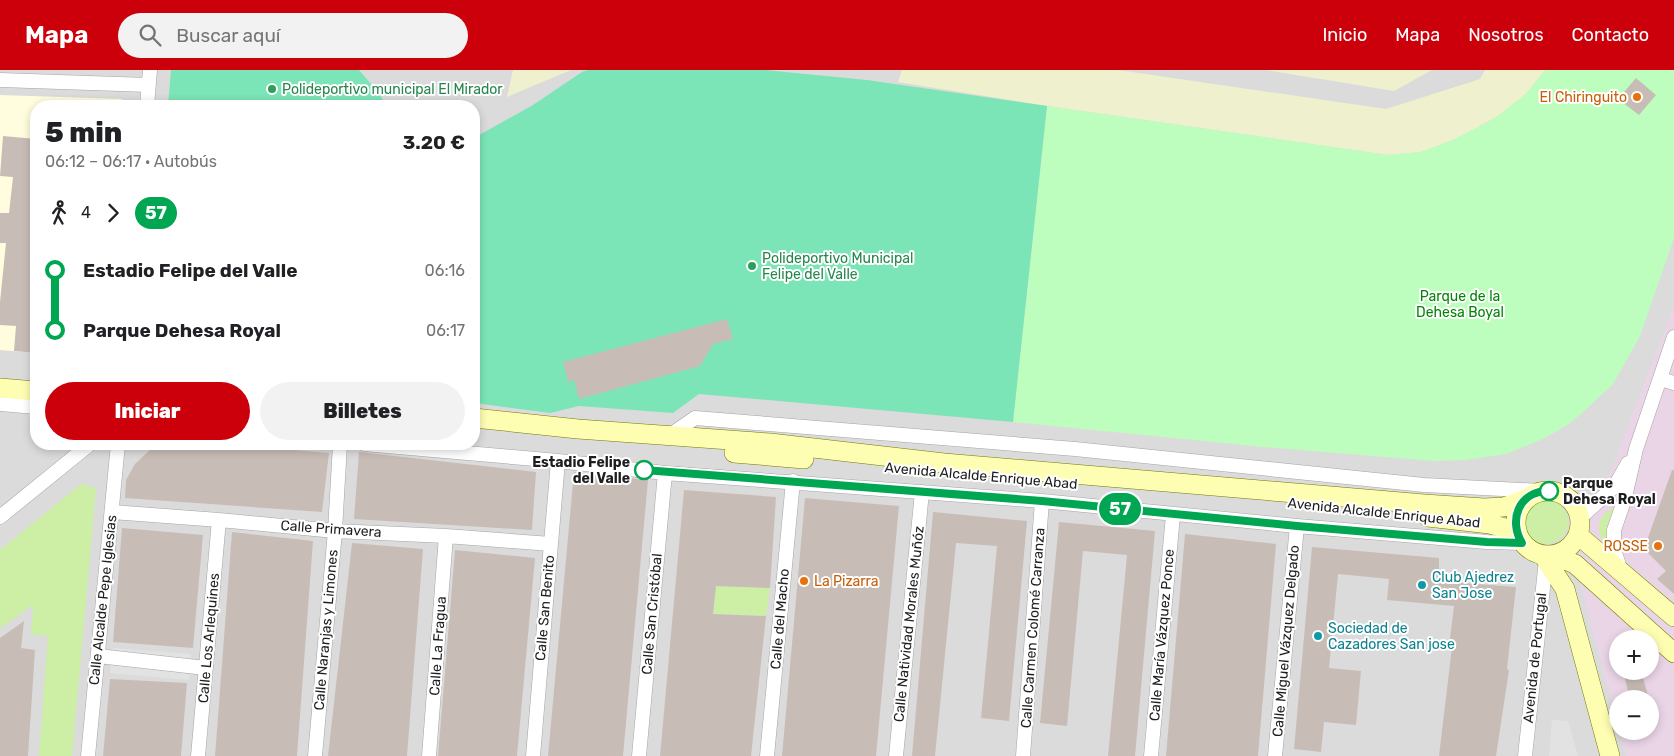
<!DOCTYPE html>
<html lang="es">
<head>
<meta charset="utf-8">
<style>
	:root { --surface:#fff; --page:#f2f2f2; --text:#202124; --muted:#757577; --accent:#cc000b }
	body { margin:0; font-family:Rubik,sans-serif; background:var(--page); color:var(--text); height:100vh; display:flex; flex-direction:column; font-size:19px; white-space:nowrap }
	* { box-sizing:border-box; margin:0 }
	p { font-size:16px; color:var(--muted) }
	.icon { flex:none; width:28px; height:28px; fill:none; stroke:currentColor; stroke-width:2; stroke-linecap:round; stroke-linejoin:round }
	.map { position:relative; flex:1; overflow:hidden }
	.sheet { position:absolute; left:30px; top:30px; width:450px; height:350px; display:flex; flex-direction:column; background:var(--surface); border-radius:20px; box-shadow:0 2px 8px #0003 }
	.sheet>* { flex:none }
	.badge { padding:0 10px; border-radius:16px; font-size:18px; line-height:32px }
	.controls { position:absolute; left:1609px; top:560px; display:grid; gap:10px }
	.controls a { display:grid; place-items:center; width:50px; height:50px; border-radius:50%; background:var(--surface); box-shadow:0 2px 8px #0003; font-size:25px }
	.map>.badge { position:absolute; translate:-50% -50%; box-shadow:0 0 0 2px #fff }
	.legs { display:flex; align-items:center; gap:8px; height:55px; padding:0 15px; font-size:16px }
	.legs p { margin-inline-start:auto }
	.headline { display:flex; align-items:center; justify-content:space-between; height:85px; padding:0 15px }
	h1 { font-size:28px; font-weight:800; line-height:38px }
	.action { display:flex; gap:10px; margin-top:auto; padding:10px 15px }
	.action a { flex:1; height:58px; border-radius:30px; background:var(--accent); color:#fff; font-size:20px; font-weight:800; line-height:58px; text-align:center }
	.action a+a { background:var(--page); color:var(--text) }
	ul { padding:0 15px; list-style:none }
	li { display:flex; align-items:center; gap:18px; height:60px; font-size:19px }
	li i { display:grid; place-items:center; width:8px; height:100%; margin:0 6px; background:currentColor }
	li i::after { content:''; width:12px; height:12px; margin:-6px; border:4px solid; border-radius:50%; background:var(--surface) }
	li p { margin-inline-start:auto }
	li:first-child i { background:linear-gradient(#0000 50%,currentColor 0) }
	li:last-child i { background:linear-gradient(currentColor 50%,#0000 0) }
	header { display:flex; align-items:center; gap:30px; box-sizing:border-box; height:70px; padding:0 25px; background:var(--accent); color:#fff }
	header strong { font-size:24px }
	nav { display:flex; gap:28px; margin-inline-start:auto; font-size:18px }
	.search { width:350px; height:45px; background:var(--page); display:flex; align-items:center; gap:12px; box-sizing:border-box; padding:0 18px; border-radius:28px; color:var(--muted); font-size:19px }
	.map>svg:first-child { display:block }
	.residential { fill:#dcdbdb; fill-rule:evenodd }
	.industrial { fill:#ead5e7; fill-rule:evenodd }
	.education { fill:#fffddd }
	.farmland { fill:#eff0cd }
	.grass { fill:#cdeea5 }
	.park { fill:#bdfebe }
	.pitch { fill:#7be5b7 }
	.parking { fill:#e2e2e2 }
	.building { fill:#c8bdb6 }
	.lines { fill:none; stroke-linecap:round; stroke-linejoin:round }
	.street-casing { stroke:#a5a5a5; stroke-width:15 }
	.secondary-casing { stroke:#737a00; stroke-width:20 }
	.street { stroke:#fff; stroke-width:14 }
	.secondary { stroke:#fefeb3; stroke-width:19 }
	.line-1-casing { stroke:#fff; stroke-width:11 }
	.line-1 { stroke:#00a651; stroke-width:8 }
	.leisure-dot { fill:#2e9e5b; stroke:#fff; stroke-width:2 }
	.food-dot { fill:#e8710a; stroke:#fff; stroke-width:2 }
	.stop-1-dot { fill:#fff; stroke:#00a651; stroke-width:2.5 }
	.culture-dot { fill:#0f9aa8; stroke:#fff; stroke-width:2 }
	.labels { text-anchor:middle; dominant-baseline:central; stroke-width:4; stroke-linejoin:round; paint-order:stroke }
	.leisure-label { font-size:14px; fill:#27864d; stroke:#fff; text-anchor:start }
	.food-label { font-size:14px; fill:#c56008; stroke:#fff; text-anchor:end }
	.park-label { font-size:14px; fill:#038507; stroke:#fff }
	.stop-label { font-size:14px; font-weight:bold; fill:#1e1e1e; stroke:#fff; text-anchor:end }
	.street-label { font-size:14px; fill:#1e1e1e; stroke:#fff }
	.culture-label { font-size:14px; fill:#0d838f; stroke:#fff; text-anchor:start }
</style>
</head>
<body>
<header>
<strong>Mapa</strong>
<div class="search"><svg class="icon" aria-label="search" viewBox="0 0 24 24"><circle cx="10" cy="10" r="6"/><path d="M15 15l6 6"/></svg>Buscar aquí</div>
<nav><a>Inicio</a><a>Mapa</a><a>Nosotros</a><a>Contacto</a></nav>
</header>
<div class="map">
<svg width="1674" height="686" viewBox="0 0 1674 686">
	<rect width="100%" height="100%" fill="#f0ebe3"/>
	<path class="residential" d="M0,0H1674V686H0ZM36,36H474V374H36ZM1618,569H1650V601H1618ZM1618,629H1650V661H1618Z"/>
	<path class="industrial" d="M1674,236V686H1626L1620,661H1650V629H1618L1617,652L1575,494ZM1618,569H1650V601H1618Z"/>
	<path class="education" d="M0,25L122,29L123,32V36H36V283L0,280Z"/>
	<path class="farmland" d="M513,0H571L507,27Z
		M902,0H1118L1386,39L1480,9L1485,0H1545L1526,24L1495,48L1453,70L1421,82L1388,85L1047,36L898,12Z
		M1266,0H1432L1394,21Z"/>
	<path class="grass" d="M81,414L96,418L72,686H39L48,566L31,564L33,535L0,558V480Z
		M1524 452a22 22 0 1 1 44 0a22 22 0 1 1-44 0Z
		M1617,436L1609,460L1607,476C1593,460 1598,444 1617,436Z
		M716,516L770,518L766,546L713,544Z"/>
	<path class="park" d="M1545,0H1674V168L1640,266L1613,314L1581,344L1567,355L1545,368L1506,384L1465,390L1435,391L1264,377L1013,352L1047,36L1388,85L1421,82L1453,70L1495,48L1526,24Z"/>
	<path class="pitch" d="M171,0H359L378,22L387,36H168Z
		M587,0H765L867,10L1047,36L1013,352L699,324L673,343L579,336L550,343L475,333L474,68L533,35L582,2Z"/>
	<path class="parking" d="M113,578L191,584L189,610L110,603Z
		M1552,650L1568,651L1578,686H1549Z"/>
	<path class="building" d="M1636,8L1656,25L1639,45L1618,29Z
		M3,66L36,69V283L14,281L16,256L0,255V232L6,173H0V143H9L13,107L0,106Z
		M727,249L733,269L713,274L700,296L579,329L574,310L568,312L563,292Z
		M164,374H224L329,383L322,442L125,428L126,410L135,394L152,378Z
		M359,382L536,402L532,460L354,449Z
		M1672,400H1674V524L1657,509L1666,501L1644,479Z
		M574,402L648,410L623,686H548Z
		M684,420L776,427L770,518L716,516L713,544L766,546L751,686H660Z
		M805,428L899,436L876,686H782Z
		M933,442L1027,451L1009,651L981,648L997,476L956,473L935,686H912Z
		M1059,452L1155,461L1135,686H1108L1127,485L1083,481L1067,656L1040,653Z
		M122,458L203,465L193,578L113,572Z
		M232,462L313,471L297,686H215Z
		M1185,464L1276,474L1258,686H1166Z
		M352,473L423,479L407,686H328Z
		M1312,477L1439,488V511L1516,517L1507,599L1509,600L1496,686H1439L1452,577L1449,576L1454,536L1387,530L1389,509L1338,504L1329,598L1361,601L1356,655L1324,652L1321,682L1294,679Z
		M455,480L535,488L517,686H438Z
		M24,551L21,578L35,580L28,686H0V568Z
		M1623,601H1641L1649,629H1630Z
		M110,609L187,613L181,686H103Z"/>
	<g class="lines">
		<g class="street-casing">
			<path id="street" d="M0,10L149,15
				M147,36L150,0
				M1661,309L1674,313
				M0,334L36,337
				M669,366L695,348L1075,379L1424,415L1542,421
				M364,374L558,391L665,403L1042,431L1297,456L1487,472L1522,473
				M112,442L219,450L335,461L446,466L551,474
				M0,447L90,374
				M1580,448L1615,416L1628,393
				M1621,501L1614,480V460L1624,431L1636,379L1674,267
				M98,586L206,598
				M88,686L118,374
				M198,686L219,450
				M315,686L335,461L340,374
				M429,686L446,466
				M533,686L558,391
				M639,686L665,403
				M767,686L793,411
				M896,686L922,422
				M1023,686L1042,431
				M1151,686L1173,445
				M1275,686L1297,456
				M1525,686L1546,490"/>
		</g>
		<g class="secondary-casing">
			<path id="secondary" d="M0,318L36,321
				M474,348L578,359L770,373L944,393L1424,434L1484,438L1504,437L1524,430
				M734,383L804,389
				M1516 453a32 32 0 1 1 64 0a32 32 0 1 1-64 0Z
				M1428,447L1490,454L1516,461
				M1578,465L1674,547
				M1545,485L1546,490L1565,519L1610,686
				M1553,485L1575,494L1674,583"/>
		</g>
		<use href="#street" class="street"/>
		<use href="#secondary" class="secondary"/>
	</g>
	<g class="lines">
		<g class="line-1-casing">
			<path id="line-1" d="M644,400L1042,431L1297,456L1487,472L1522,473C1508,450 1519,421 1549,421"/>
		</g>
		<use href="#line-1" class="line-1"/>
	</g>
	<g class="leisure-dot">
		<circle cx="272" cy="19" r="5"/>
		<circle cx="752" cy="196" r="5"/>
	</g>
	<g class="food-dot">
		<circle cx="1637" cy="27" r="5"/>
		<circle cx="1658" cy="476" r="5"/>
		<circle cx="804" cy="511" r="5"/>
	</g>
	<g class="stop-1-dot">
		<circle cx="644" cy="400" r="9"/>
		<circle cx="1549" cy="421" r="9"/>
	</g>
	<g class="culture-dot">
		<circle cx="1422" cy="515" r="5"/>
		<circle cx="1318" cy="566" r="5"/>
	</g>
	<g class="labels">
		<g class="leisure-label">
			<text x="282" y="19">Polideportivo municipal El Mirador</text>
			<text x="762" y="188">Polideportivo Municipal<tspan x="762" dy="16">Felipe del Valle</tspan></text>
		</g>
		<g class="food-label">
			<text x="1627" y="27">El Chiringuito</text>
			<text x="1648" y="476">ROSSE</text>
			<text x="814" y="511" text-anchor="start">La Pizarra</text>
		</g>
		<g class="park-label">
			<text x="1460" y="226">Parque de la<tspan x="1460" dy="16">Dehesa Boyal</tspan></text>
		</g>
		<g class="stop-label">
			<text x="630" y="392">Estadio Felipe<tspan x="630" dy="16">del Valle</tspan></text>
			<text x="1563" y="413" text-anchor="start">Parque<tspan x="1563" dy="16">Dehesa Royal</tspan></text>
		</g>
		<g class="street-label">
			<text transform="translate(981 406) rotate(5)">Avenida Alcalde Enrique Abad</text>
			<text transform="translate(1384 443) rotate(6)">Avenida Alcalde Enrique Abad</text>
			<text transform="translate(331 459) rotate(4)">Calle Primavera</text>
			<text transform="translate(103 530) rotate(-84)">Calle Alcalde Pepe Iglesias</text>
			<text transform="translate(545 538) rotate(-85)">Calle San Benito</text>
			<text transform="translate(652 544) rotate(-85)">Calle San Cristóbal</text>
			<text transform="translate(780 549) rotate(-85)">Calle del Macho</text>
			<text transform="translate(909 554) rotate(-84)">Calle Natividad Morales Muñóz</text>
			<text transform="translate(1033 558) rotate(-86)">Calle Carmen Colomé Carranza</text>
			<text transform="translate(326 560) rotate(-85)">Calle Naranjas y Limones</text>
			<text transform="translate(1162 565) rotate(-85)">Calle María Vázquez Ponce</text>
			<text transform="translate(209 568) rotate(-85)">Calle Los Arlequines</text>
			<text transform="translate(1286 571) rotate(-85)">Calle Miguel Vázquez Delgado</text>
			<text transform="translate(438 576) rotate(-86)">Calle La Fragua</text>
			<text transform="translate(1535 588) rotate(-84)">Avenida de Portugal</text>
		</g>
		<g class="culture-label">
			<text x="1432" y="507">Club Ajedrez<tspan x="1432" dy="16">San Jose</tspan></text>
			<text x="1328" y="558">Sociedad de<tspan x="1328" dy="16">Cazadores San jose</tspan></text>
		</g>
	</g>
</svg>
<div class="controls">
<a>+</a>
<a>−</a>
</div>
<b class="badge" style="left:1120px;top:439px;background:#00a651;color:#fff">57</b>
<section class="sheet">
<div class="headline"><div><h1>5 min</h1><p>06:12 – 06:17 · Autobús</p></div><b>3.20 €</b></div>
<div class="legs"><svg class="icon" aria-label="walk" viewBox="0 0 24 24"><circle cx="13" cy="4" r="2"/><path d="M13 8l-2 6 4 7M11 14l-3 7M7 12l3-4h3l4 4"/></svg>4<svg class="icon" aria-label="forward" viewBox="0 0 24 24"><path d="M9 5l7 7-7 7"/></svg><b class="badge" style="background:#00a651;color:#fff">57</b></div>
<ul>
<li><i style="color:#00a651"></i><b>Estadio Felipe del Valle</b><p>06:16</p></li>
<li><i style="color:#00a651"></i><b>Parque Dehesa Royal</b><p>06:17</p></li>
</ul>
<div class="action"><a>Iniciar</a><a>Billetes</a></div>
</section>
</div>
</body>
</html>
